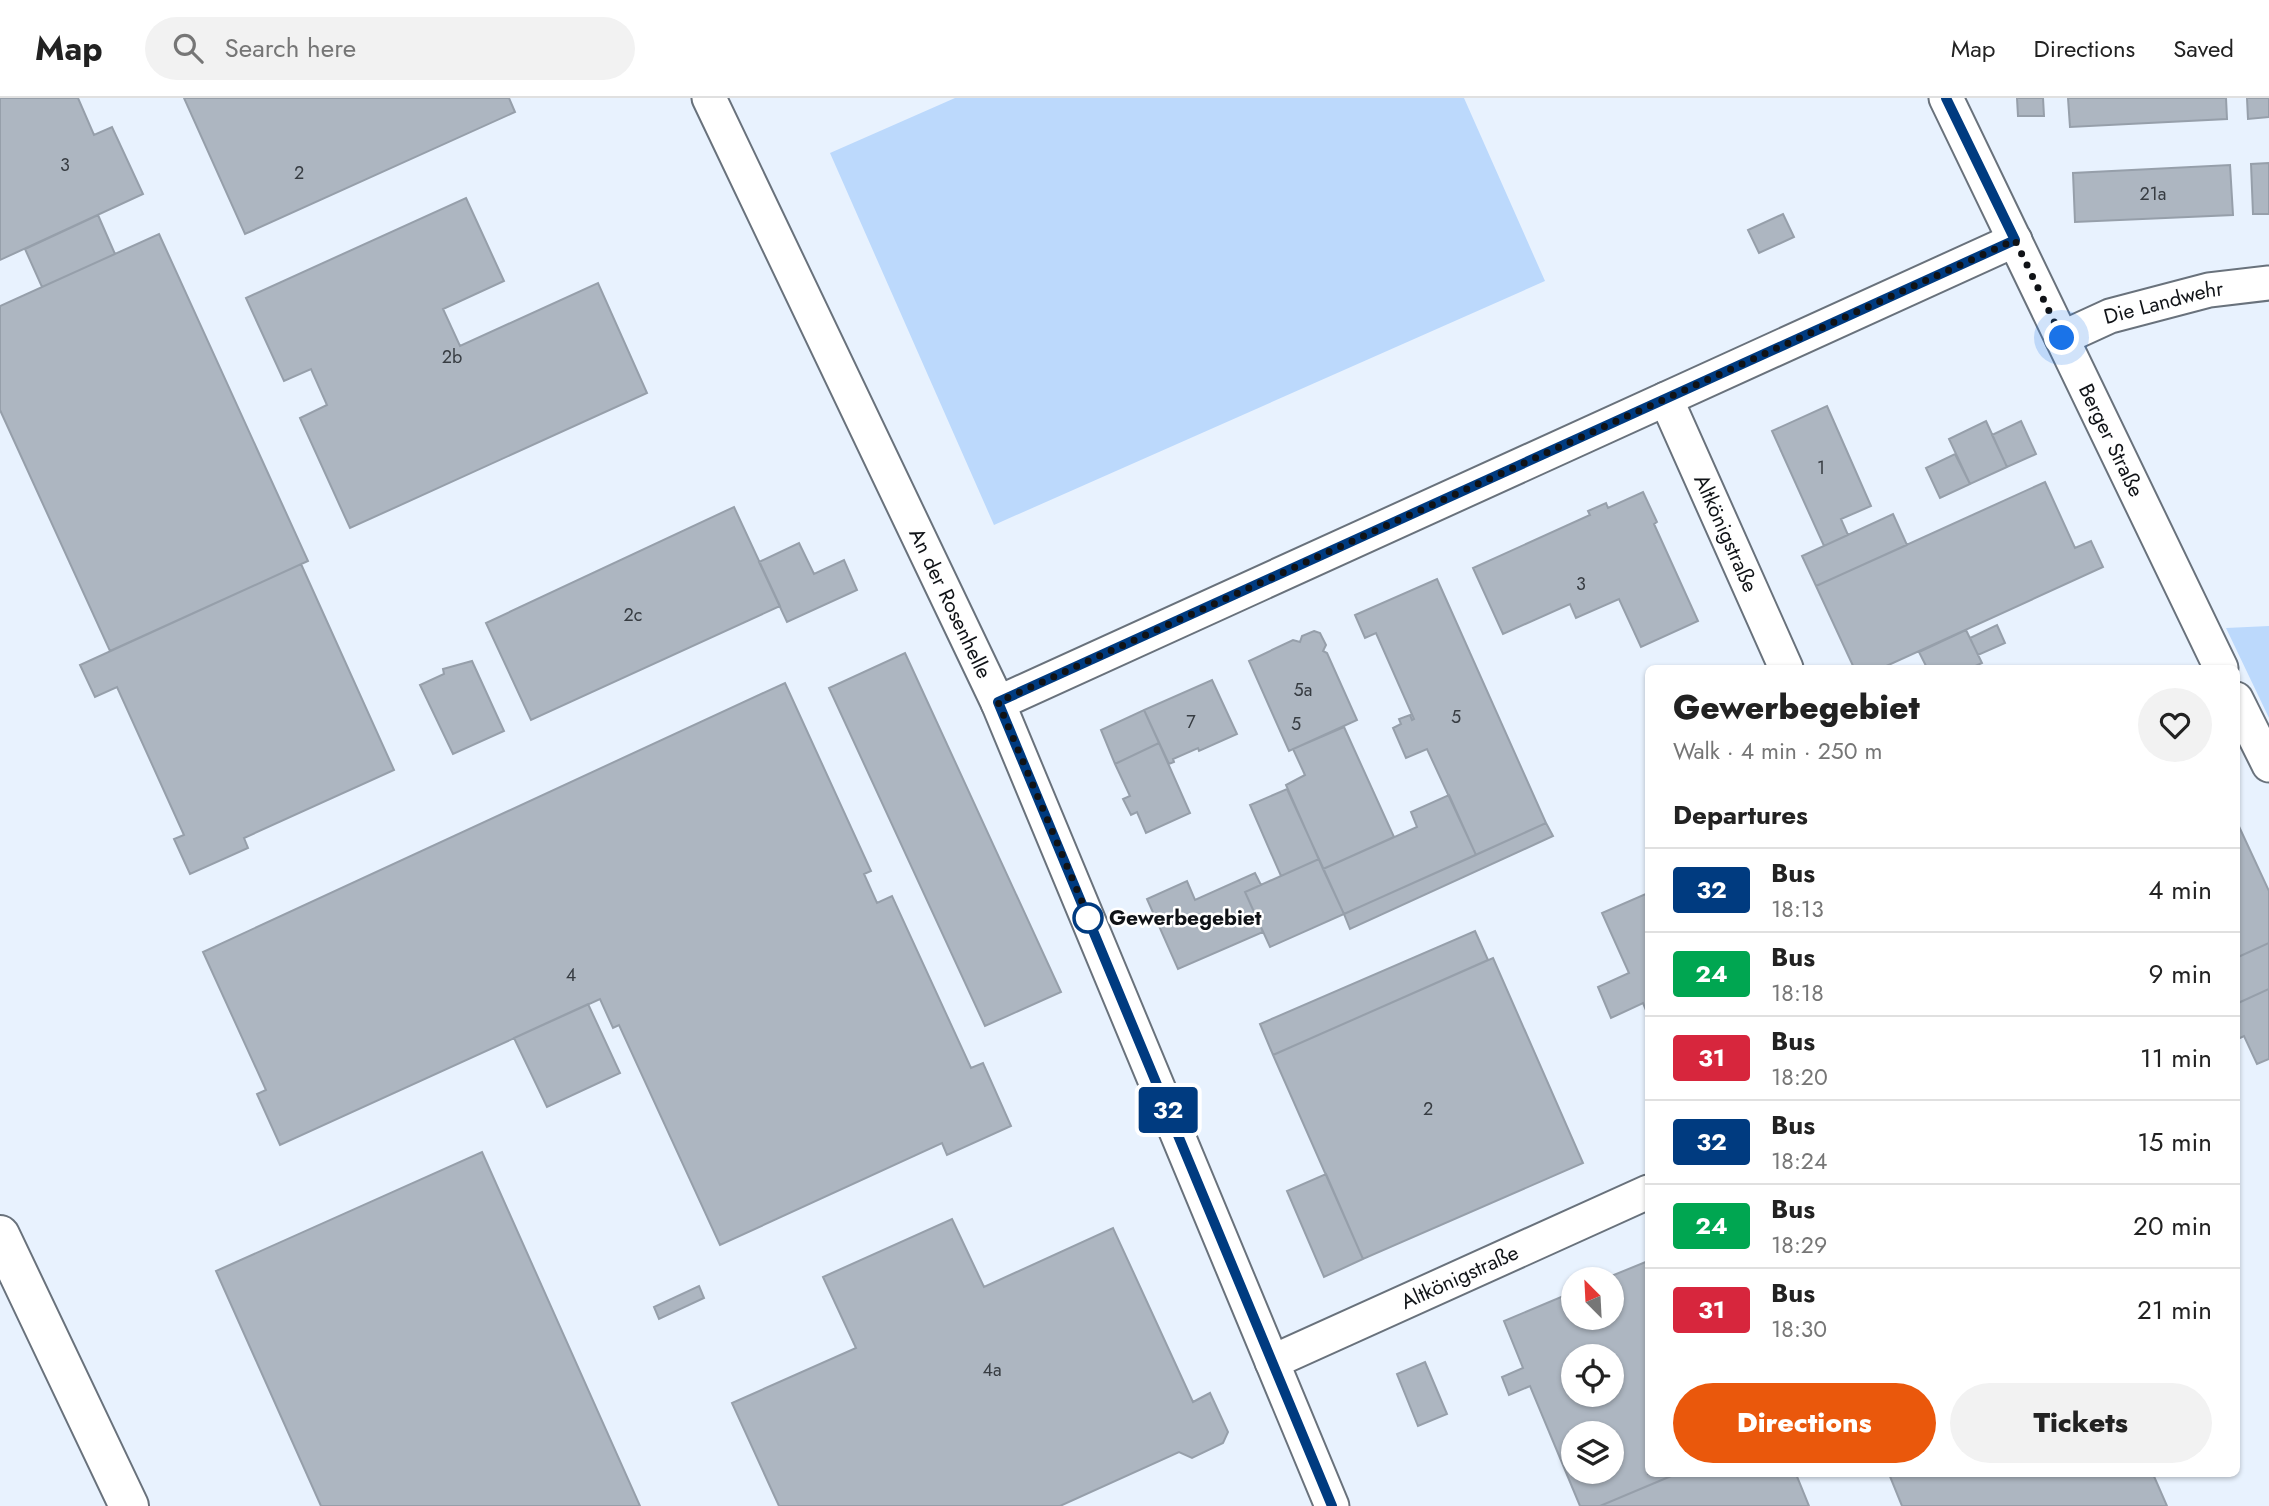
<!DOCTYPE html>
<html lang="en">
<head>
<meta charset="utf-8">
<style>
	:root { --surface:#fff; --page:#f2f2f2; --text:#222; --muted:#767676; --line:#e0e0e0; --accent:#ea580c }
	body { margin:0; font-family:Jost,sans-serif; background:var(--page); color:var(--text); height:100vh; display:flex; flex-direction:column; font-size:26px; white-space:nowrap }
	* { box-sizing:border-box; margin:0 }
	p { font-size:23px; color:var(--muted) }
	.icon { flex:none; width:38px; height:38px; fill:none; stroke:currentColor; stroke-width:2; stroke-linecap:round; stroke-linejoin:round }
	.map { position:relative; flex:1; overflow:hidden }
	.drawer { position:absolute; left:1645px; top:567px; width:595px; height:812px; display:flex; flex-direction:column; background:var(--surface); border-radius:10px; box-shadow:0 2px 5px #0004 }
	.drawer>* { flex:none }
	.badge { padding:0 14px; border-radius:5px; font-size:24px; line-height:46px }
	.needle { width:46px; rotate:336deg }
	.fabs { position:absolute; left:1561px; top:1169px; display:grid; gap:14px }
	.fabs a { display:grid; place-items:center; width:63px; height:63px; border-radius:50%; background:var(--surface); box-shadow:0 2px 5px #0004; font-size:35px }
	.you { position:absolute; width:35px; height:35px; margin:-18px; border:5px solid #fff; border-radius:50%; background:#1a73e8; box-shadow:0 0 0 10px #1a73e833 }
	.map>.badge { position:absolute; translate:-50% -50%; box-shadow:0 0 0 4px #fff }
	h2 { padding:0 28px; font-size:26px; line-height:63px }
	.round { display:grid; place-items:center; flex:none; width:74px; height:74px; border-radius:37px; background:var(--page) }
	.overview { display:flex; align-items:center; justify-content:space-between; height:119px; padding:0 28px }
	h1 { font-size:33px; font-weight:800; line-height:52px }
	.cta { display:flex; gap:14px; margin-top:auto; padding:14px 28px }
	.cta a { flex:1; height:80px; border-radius:42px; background:var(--accent); color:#fff; font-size:28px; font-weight:800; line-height:80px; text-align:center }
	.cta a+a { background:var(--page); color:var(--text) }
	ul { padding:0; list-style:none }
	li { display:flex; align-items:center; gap:21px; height:84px; padding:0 28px; border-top:2px solid var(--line) }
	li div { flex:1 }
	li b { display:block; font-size:26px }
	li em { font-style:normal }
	li .badge { min-width:77px; font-weight:700; text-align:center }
	header { display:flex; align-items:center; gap:42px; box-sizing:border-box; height:98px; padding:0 35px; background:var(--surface); border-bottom:2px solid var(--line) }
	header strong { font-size:33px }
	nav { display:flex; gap:38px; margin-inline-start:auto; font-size:24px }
	.search { width:490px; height:63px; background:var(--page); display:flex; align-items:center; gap:18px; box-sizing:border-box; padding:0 24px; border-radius:38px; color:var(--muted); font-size:26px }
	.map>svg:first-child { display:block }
	.green { fill:#bcd9fc }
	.building { fill:#adb6c1; stroke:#969faa; stroke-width:2; fill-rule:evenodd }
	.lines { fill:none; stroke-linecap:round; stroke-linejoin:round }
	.street-casing { stroke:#69727c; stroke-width:37 }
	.primary-casing { stroke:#69727c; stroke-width:42 }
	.street { stroke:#fff; stroke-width:33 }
	.primary { stroke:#fff; stroke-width:38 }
	.line-casing { stroke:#fff; stroke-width:16 }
	.line { stroke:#003b80; stroke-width:10 }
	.walk { stroke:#101317; stroke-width:7; stroke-dasharray:0 12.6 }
	.stop-dot { fill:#fff; stroke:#003b80; stroke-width:3.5 }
	.labels { text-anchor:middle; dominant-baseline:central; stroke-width:5; stroke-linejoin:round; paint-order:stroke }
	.number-label { font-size:18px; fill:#373c42 }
	.street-label { font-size:21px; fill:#101317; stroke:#fff }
	.stop-label { font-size:21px; font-weight:bold; fill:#101317; stroke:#fff; text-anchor:start }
</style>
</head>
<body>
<header>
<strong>Map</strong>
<div class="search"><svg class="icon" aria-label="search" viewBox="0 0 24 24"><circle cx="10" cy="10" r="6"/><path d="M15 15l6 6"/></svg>Search here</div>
<nav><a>Map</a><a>Directions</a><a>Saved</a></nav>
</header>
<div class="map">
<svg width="2269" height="1408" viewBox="0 0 2269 1408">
	<rect width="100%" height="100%" fill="#e8f2fe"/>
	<path class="green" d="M955,0H1464L1545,183L994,427L830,55Z
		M2269,528V620L2226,530Z"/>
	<path class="building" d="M0,0H78L94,37L112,29L143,96L0,162Z
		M184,0H509L515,14L245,136Z
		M2017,0H2043L2044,18H2018Z
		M2068,0H2226L2227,21L2070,29Z
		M2247,0H2269V19L2248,21Z
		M2269,65V116H2253L2251,66Z
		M2230,67L2233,117L2075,124L2073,75Z
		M466,100L504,183L443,211L460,248L598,185L647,295L350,430L300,320L327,307L311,271L284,283L246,200Z
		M1783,116L1794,139L1759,155L1748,132Z
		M98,117L115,156L42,189L25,151Z
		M159,136L308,463L110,553L0,312V208Z
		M1827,308L1871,408L1841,421L1848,437L1824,448L1772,333Z
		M1986,323L2007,369L1970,386L1949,341Z
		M2021,323L2036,356L2007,369L1992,337Z
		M1955,356L1970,386L1940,400L1926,370Z
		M2045,384L2075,450L2091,443L2103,469L1882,570H1854L1816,488Z
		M1643,394L1657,424L1654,426L1698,523L1641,549L1619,501L1576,520L1570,506L1503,536L1473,470L1590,417L1588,413L1606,405L1608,410Z
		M734,409L780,508L531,622L486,525Z
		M1893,416L1907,447L1816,488L1802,458Z
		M799,445L814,476L844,462L857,492L787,524L759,464Z
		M301,466L394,672L244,740L248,750L190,776L174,741L184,737L117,589L95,599L80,567Z
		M1437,481L1546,725L1476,757L1427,651L1406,660L1393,630L1401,626L1399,621L1410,617L1412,622L1414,621L1376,535L1365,540L1355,517Z
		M1997,527L2005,545L1978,557L1970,540Z
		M1966,532L1982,565L1971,570H1927L1919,554Z
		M1314,533L1320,535L1326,547L1323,553L1327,555L1357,622L1289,653L1249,563L1293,542L1300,544L1302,538Z
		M905,555L1061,894L985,928L829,590Z
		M472,563L504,633L453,656L420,587L444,576L443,571Z
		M1212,582L1237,636L1199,653L1198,650L1173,661L1174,664L1169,666L1144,612Z
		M785,585L871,773L864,776L877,805L892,798L971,970L983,965L1011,1028L947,1057L942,1045L720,1147L619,927L613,930L600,901L280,1047L257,996L266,992L203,854Z
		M1144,612L1159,645L1115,666L1101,632Z
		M1344,629L1394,739L1323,771L1286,687L1305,677L1293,651Z
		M1159,645L1190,715L1146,735L1137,714L1131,717L1123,701L1130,698L1115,666Z
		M1287,691L1319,761L1281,778L1250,707Z
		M1449,697L1476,757L1344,816L1323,771L1417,729L1411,714Z
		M2236,722L2269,793V845L2236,860Z
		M1546,725L1553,738L1350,831L1344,816Z
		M1319,761L1344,816L1270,849L1245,794Z
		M1255,775L1261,787L1245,794L1263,834L1178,871L1147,801L1187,783L1195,802Z
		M1648,795V917L1643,905L1611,920L1598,889L1629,875L1602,815Z
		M1475,833L1488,862L1273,957L1260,926Z
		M2269,845V891L2236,906V860Z
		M1493,860L1583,1065L1363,1161L1273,957Z
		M2269,891V961L2257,966L2244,938L2238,941L2236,938V906Z
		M588,906L620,975L547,1009L514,940Z
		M482,1054L640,1408H321L216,1173Z
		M1326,1076L1363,1161L1324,1179L1287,1093Z
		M952,1121L984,1189L1113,1130L1193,1304L1210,1295L1228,1334L1223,1345L1192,1360L1179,1354L1060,1408H779L732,1305L856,1250L823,1179Z
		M1648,1163V1376H1676L1600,1408H1580L1530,1288L1509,1297L1502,1279L1523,1270L1504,1223L1573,1194V1220H1612V1181H1604ZM1573,1258H1612V1297H1573ZM1573,1335H1612V1374H1573Z
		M699,1188L704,1200L659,1221L654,1209Z
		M1425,1264L1447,1316L1418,1328L1397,1276Z
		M1676,1376H1796L1809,1408H1600Z
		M1889,1376H2153L2167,1408H1902Z"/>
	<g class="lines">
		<g class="street-casing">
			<g id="street">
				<path id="s1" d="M709,0L998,605L1332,1408"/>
				<path id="s2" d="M1946,0L2221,570"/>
				<path id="s3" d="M2062,240L2110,218L2209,192L2269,185"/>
				<path id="s4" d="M1666,301L1786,570"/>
				<path d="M2236,601L2269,667"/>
				<path d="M998,605L2015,142"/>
				<path id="s5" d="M1272,1264L1648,1094"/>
			</g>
		</g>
		<g class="primary-casing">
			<path id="primary" d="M0,1137L129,1408"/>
		</g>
		<use href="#street" class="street"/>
		<use href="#primary" class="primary"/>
	</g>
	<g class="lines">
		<g class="line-casing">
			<path id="line" d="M1332,1408L998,604L2015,142L1946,0"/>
		</g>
		<use href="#line" class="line"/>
		<path class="walk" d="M1088,820L1090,823L998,604L2015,142L2062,240"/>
	</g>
	<circle class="stop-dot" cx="1088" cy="820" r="14"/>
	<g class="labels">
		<g class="number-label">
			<text x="65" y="67">3</text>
			<text x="299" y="75">2</text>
			<text x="2153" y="96">21a</text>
			<text x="452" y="259">2b</text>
			<text x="1821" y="370">1</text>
			<text x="1581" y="486">3</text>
			<text x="633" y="517">2c</text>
			<text x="1303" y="592">5a</text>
			<text x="1456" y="619">5</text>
			<text x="1191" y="624">7</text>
			<text x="1296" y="626">5</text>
			<text x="571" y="877">4</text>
			<text x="1428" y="1011">2</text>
			<text x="992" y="1272">4a</text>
		</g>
		<g class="street-label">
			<text stroke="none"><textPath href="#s3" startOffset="108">Die Landwehr</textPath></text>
			<text stroke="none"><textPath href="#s2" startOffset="380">Berger Straße</textPath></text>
			<text stroke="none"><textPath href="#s4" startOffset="147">Altkönigstraße</textPath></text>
			<text stroke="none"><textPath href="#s1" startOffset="560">An der Rosenhelle</textPath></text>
			<text stroke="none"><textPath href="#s5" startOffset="206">Altkönigstraße</textPath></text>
		</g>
		<g class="stop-label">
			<text x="1109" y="820">Gewerbegebiet</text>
		</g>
	</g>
</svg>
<div class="fabs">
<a><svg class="needle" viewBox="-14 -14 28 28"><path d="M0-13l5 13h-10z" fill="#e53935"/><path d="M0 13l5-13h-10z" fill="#767676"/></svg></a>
<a><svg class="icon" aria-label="locate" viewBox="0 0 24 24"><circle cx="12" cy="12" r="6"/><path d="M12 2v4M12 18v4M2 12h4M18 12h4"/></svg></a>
<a><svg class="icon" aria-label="layers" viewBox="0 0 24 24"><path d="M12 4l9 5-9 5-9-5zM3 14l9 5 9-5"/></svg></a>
</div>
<div class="you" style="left:2062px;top:240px"></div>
<b class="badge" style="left:1168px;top:1012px;background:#003b80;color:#fff">32</b>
<section class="drawer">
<div class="overview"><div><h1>Gewerbegebiet</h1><p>Walk · 4 min · 250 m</p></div><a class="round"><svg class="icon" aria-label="heart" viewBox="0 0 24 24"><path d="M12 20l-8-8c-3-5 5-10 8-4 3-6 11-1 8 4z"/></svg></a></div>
<h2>Departures</h2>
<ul>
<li><span class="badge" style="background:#003b80;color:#fff">32</span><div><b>Bus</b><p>18:13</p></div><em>4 min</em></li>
<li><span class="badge" style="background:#00a651;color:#fff">24</span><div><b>Bus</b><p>18:18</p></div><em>9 min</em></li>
<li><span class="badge" style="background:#d7263d;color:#fff">31</span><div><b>Bus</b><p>18:20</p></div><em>11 min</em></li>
<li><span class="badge" style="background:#003b80;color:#fff">32</span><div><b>Bus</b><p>18:24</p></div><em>15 min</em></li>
<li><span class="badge" style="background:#00a651;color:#fff">24</span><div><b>Bus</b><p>18:29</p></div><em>20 min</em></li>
<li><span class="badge" style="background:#d7263d;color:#fff">31</span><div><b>Bus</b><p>18:30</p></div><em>21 min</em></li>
</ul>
<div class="cta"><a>Directions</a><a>Tickets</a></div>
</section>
</div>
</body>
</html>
